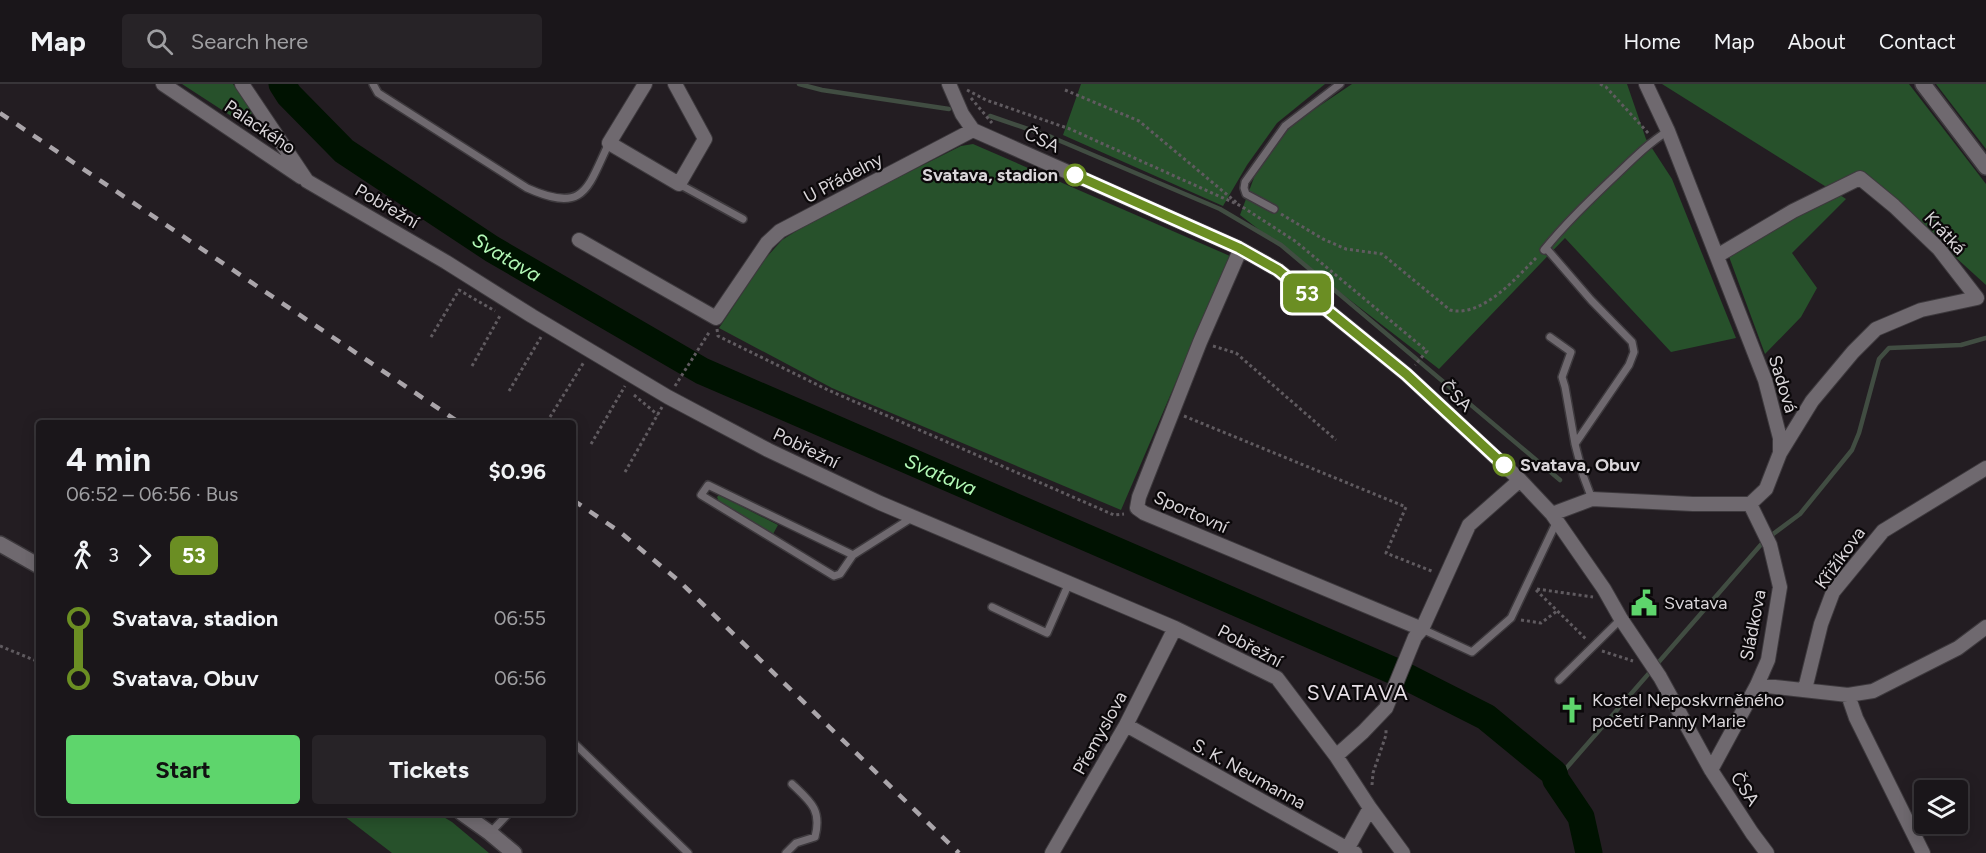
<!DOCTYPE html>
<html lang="en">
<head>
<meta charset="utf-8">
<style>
	:root { --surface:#1a161a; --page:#272327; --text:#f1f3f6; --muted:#9f9fa2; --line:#383539; --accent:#5ed56c }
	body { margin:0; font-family:Figtree,sans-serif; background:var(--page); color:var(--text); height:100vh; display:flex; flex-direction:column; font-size:22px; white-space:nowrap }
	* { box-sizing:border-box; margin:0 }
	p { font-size:20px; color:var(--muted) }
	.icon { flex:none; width:33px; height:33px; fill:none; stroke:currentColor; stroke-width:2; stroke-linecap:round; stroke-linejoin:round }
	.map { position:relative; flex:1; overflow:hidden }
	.drawer { position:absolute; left:36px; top:336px; width:540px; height:396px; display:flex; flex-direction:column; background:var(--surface); border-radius:6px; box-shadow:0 3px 15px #0003,0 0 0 2px var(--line) }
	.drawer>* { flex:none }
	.badge { padding:0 12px; border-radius:9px; font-size:21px; line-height:39px }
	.buttons { position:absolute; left:1914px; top:696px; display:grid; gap:12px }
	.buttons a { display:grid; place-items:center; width:54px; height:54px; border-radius:6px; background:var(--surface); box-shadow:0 3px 15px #0003,0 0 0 2px var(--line); font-size:30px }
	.map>.badge { position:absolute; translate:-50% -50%; box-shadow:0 0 0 3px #fff }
	.legs { display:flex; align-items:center; gap:9px; height:66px; padding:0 30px; font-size:20px }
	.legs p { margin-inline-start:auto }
	.overview { display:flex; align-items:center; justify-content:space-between; height:102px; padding:0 30px }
	h1 { font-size:33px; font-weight:700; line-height:45px }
	.cta { display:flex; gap:12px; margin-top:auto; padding:12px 30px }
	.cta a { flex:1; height:69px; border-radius:6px; background:var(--accent); color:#111; font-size:24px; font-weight:700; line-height:69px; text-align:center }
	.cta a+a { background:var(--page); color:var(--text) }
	ul { padding:0 30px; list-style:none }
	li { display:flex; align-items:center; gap:21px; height:60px; font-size:22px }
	li i { display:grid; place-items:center; width:9px; height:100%; margin:0 8px; background:currentColor }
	li i::after { content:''; width:15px; height:15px; margin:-8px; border:4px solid; border-radius:50%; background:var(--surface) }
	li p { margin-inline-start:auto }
	li:first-child i { background:linear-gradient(#0000 50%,currentColor 0) }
	li:last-child i { background:linear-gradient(currentColor 50%,#0000 0) }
	header { display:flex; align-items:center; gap:36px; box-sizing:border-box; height:84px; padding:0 30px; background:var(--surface); border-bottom:2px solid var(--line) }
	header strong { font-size:28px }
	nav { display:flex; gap:33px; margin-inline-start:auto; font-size:21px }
	.search { width:420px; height:54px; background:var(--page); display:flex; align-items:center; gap:15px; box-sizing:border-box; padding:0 21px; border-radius:6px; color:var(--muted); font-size:22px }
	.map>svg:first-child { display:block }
	.green { fill:#27512b }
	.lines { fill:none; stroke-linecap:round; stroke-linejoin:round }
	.stream { stroke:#414d42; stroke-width:4.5 }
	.river { stroke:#001201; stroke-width:27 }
	.lane-casing { stroke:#3d393d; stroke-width:10 }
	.street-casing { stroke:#3d393d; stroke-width:16 }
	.secondary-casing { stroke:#3d393d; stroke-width:18 }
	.path { stroke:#605b60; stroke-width:3; stroke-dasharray:3 3; stroke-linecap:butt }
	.lane { stroke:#6f696f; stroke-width:7 }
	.street { stroke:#6f696f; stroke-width:14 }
	.secondary { stroke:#6f696f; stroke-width:15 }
	.rail { stroke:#aaa5aa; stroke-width:4.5; stroke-dasharray:10 10; stroke-linecap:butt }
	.line-1-casing { stroke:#fff; stroke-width:14 }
	.line-1 { stroke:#6b8e23; stroke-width:9 }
	.stop-1-dot { fill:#fff; stroke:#6b8e23; stroke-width:3 }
	.labels { text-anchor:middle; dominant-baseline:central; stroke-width:4.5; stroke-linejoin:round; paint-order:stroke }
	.street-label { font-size:18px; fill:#dad6da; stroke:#0b080a }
	.stop-label { font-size:18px; font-weight:bold; fill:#dad6da; stroke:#0b080a; text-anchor:end }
	.poi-label { font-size:18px; fill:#dad6da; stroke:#0b080a; text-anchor:start }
	.water-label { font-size:20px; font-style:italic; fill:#b3f9b7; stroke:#0b080a }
	.quarter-label { font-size:21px; letter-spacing:1.5px; fill:#e8e0e7; stroke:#0b080a }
</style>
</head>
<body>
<header>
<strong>Map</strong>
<div class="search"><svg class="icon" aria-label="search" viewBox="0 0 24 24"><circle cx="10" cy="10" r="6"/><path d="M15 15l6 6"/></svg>Search here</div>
<nav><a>Home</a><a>Map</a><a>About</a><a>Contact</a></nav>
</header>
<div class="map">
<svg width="1986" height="769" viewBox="0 0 1986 769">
	<rect width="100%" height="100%" fill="#231d22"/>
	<path class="green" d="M182,0H233L253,28L242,39Z
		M1081,0H1325L1277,39L1247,81L1223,122L1063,51Z
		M1352,0H1627L1646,55L1672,95L1736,254L1671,268L1565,154L1439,285L1240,131L1255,91L1291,41Z
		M1662,0H1909L1986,100V201L1863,89L1828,104Z
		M1936,0H1986V65Z
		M973,60L1230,172L1121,426L832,304L719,244L765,175L782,156L815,135L961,62Z
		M1837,109L1846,115L1792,169L1817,204L1801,233L1765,270L1728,170Z
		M719,411L778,441L773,450L719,418L717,413Z
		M340,729H437L452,738L489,769H392Z"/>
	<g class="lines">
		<path class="stream" d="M799,0L822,6L949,25
			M990,32L1051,53L1220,125L1281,161L1560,396
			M1556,696L1765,456L1800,430L1852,366L1859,349L1879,275L1889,264L1961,261L1986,254"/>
		<path class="river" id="s1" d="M282,0L289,11L344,67L492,165L702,287L1401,590L1486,633L1554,689L1556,696L1581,733L1589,769"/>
		<g class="lane-casing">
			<path id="lane" d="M373,0L378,9L527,104C585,130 587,105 609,59
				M679,100L743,135
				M1274,125L1246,110L1244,104L1245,98L1285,42L1340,0
				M1546,164L1591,216L1632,258L1634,268L1629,281L1575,360L1583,391L1592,415
				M1544,166C1565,140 1588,118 1612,95C1630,78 1647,60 1668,47
				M1550,253L1571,268L1562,293L1565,303L1575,360
				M853,471L708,401L701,411L834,492L840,490L853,471L913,433
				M992,523L1047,549L1069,499
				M1422,545L1472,568L1511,534L1557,437
				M1559,596L1621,535
				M573,662L575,660L688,769
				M490,749L509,729
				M786,769L796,759L815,753C822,726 811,718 792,700"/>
		</g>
		<g class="street-casing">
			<path id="street" d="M163,0L301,93
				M242,0L307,97L446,178L532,232L668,313L768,366L880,419L1175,544L1277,594L1336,672L1370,724L1403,769
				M645,0L609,59L679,100L705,55L675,0
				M949,0L962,30L973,46L1239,164L1278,186L1406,290L1520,396L1552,430L1604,505L1621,535L1660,593L1711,686L1752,749L1767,769
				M579,156L716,234L767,159L780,147L973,46
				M1239,164L1238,171L1200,258L1139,413L1137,424L1144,429L1422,545
				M1717,172L1793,127L1860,94L1894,122L1939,165L1977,214L1921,226L1876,245L1853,268L1812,317L1780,369
				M1750,420L1770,461L1780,503L1768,576L1757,601
				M1552,430L1592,415L1693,420H1750L1766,405L1780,369V354L1765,296L1668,47L1646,0
				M1805,605L1821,540L1833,508L1883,447L1986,384
				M1848,611L1856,634L1923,769
				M1126,641L1355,769
				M1336,672L1363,648L1386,624L1415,553L1422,545L1469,441L1520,396
				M1711,686L1757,601L1848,611L1873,607L1958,564L1986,543
				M1052,769L1126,641L1175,544
				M1345,769L1370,724"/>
		</g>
		<g class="secondary-casing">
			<path id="secondary" d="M1923,0L1986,83
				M0,460L39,482
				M462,729L490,749L514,769"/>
		</g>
		<path class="path" d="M1600,0L1606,3L1649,50
			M967,6L986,16L1070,45L1241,122L1295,157L1427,267L1415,281
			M1065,6L1139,37L1237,119
			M971,14L992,39
			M1281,130L1323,155L1346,165L1382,170L1450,226C1482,234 1516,194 1537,173
			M717,245L718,252L828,306L1114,431L1124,430
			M431,253L459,206L495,227
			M1213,262L1236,269L1336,356
			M472,282L501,230
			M675,302L710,247
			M509,307L541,253
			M634,311L658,331
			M1184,332L1406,423L1386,469L1434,488
			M550,333L584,278
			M591,360L625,302
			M625,388L662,323
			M1537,505L1593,513
			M1536,506L1587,556
			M1521,536L1541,539L1557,527
			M0,562L39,578
			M1602,567L1633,577
			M1372,701L1373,689L1386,651V644"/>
		<use href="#lane" class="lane"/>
		<use href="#street" class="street"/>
		<use href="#secondary" class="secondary"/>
		<path class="rail" d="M0,29L460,339
			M573,416L620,448L679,497L959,769"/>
	</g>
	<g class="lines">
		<g class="line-1-casing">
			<path id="line-1" d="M1075,91L1239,164L1278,186L1406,290L1504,381"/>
		</g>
		<use href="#line-1" class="line-1"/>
	</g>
	<defs>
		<g id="civic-bare" transform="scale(2.07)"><path d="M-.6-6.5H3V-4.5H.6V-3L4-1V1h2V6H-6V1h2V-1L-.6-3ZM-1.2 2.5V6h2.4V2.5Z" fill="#5ed56c" stroke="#0b080a" stroke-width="2.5" paint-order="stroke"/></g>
		<g id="church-bare" transform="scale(2.07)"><path d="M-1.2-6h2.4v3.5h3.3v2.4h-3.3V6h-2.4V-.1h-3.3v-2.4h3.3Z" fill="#5ed56c" stroke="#0b080a" stroke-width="2.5" paint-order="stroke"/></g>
	</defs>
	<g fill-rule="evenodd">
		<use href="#civic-bare" x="1644" y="519"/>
		<use href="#church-bare" x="1572" y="626"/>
	</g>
	<g class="stop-1-dot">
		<circle cx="1075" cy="91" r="10"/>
		<circle cx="1504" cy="381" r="10"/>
	</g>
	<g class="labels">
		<g class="street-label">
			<text transform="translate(260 43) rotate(34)">Palackého</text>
			<text transform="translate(1042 56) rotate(24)">ČSA</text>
			<text transform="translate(843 94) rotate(-28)">U Přádelny</text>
			<text transform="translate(387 122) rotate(30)">Pobřežní</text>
			<text transform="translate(1945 149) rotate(47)">Krátká</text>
			<text transform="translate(1783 300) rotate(73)">Sadová</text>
			<text transform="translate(1456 312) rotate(43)">ČSA</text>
			<text transform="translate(806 364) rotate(26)">Pobřežní</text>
			<text transform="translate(1191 428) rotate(24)">Sportovní</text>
			<text transform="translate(1840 474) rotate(-54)">Křižíkova</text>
			<text transform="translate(1753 541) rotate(-79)">Sládkova</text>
			<text transform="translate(1250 562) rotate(28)">Pobřežní</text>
			<text transform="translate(1100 649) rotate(-61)">Přemyslova</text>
			<text transform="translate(1249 690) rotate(29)">S. K. Neumanna</text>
			<text transform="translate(1745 705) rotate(57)">ČSA</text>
		</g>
		<g class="stop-label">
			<text x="1058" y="91">Svatava, stadion</text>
			<text x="1520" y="381" text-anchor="start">Svatava, Obuv</text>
		</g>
		<g class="poi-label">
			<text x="1664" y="519">Svatava</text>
			<text x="1592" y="616">Kostel Neposkvrněného<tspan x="1592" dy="21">početí Panny Marie</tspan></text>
		</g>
		<g class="water-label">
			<text stroke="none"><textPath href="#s1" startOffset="286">Svatava</textPath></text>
			<text stroke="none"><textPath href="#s1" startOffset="772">Svatava</textPath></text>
		</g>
		<g class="quarter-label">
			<text x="1358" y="608">SVATAVA</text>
		</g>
	</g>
</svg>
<div class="buttons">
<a><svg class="icon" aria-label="layers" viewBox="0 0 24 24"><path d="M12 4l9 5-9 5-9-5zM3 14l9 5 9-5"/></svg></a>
</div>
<b class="badge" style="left:1307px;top:209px;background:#6b8e23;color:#fff">53</b>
<section class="drawer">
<div class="overview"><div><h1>4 min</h1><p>06:52 – 06:56 · Bus</p></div><b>$0.96</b></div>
<div class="legs"><svg class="icon" aria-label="walk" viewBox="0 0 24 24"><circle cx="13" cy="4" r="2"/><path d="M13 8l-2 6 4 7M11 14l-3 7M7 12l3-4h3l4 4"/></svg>3<svg class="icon" aria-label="forward" viewBox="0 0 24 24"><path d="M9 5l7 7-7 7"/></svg><b class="badge" style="background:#6b8e23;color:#fff">53</b></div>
<ul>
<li><i style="color:#6b8e23"></i><b>Svatava, stadion</b><p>06:55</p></li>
<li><i style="color:#6b8e23"></i><b>Svatava, Obuv</b><p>06:56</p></li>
</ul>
<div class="cta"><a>Start</a><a>Tickets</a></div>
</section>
</div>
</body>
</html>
